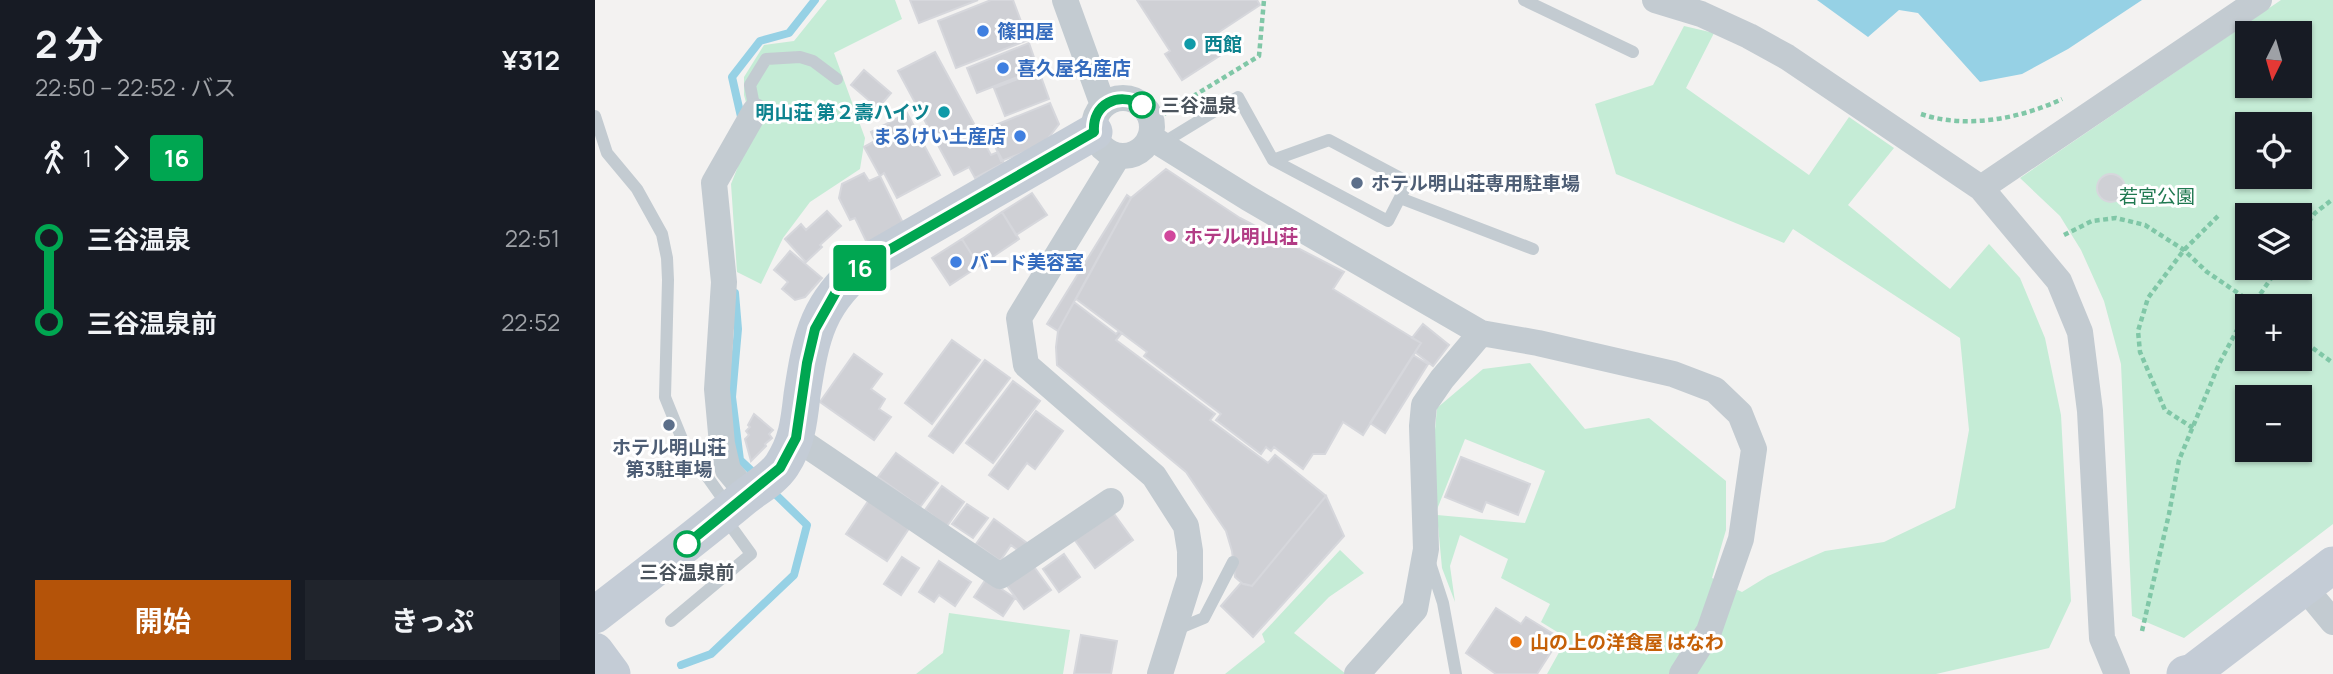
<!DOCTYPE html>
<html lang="ja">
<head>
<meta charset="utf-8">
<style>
	:root { --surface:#171b24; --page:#20242c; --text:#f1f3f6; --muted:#9ea1a6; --accent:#b45309 }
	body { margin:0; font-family:Manrope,"Noto Sans JP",sans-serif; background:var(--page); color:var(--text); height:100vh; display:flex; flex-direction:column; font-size:26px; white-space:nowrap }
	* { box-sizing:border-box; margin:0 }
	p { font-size:23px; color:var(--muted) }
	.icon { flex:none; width:38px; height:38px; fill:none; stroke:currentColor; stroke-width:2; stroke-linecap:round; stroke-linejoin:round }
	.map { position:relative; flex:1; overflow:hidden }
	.details { display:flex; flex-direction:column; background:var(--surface); width:595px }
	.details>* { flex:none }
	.badge { padding:0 14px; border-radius:5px; font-size:24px; line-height:46px }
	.needle { width:46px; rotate:185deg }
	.buttons { position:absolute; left:1640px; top:21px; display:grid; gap:14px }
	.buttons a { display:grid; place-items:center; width:77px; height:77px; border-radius:0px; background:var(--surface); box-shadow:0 2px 5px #0004; font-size:35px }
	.map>.badge { position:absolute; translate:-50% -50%; box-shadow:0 0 0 4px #fff }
	.legs { display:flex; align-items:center; gap:10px; height:77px; padding:0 35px; font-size:23px }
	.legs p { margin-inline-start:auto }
	.summary { display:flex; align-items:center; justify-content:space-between; height:119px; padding:0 35px }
	h1 { font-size:38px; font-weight:700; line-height:52px }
	.cta { display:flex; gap:14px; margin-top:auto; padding:14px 35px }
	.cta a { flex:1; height:80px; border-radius:0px; background:var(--accent); color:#fff; font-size:28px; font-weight:700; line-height:80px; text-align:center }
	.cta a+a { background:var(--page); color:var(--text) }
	ul { padding:0 35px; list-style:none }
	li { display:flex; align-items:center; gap:24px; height:84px; font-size:26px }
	li i { display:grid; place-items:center; width:10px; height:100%; margin:0 9px; background:currentColor }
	li i::after { content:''; width:18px; height:18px; margin:-9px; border:5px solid; border-radius:50%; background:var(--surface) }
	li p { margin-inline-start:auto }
	li:first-child i { background:linear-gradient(#0000 50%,currentColor 0) }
	li:last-child i { background:linear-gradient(currentColor 50%,#0000 0) }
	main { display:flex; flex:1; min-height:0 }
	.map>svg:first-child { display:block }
	.green { fill:#c5ecd6; fill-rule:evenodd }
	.water { fill:#96d1e5 }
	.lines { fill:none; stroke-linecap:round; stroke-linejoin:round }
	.stream { stroke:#96d1e5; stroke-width:8 }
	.building { fill:#cfd0d5; stroke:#d6d7dc; stroke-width:2 }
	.path { stroke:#80c7a7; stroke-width:4.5; stroke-dasharray:5 3.5; stroke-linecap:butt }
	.lane { stroke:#c3cbd1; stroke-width:12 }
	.street { stroke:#c3cbd1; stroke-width:26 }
	.secondary { stroke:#c4ccd6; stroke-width:37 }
	.line-1-casing { stroke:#fff; stroke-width:16 }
	.line-1 { stroke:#00a651; stroke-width:10 }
	.shop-dot { fill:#3f7fe0; stroke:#fff; stroke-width:2.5 }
	.culture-dot { fill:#0f9aa8; stroke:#fff; stroke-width:2.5 }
	.stop-1-dot { fill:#fff; stroke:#00a651; stroke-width:3.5 }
	.service-dot { fill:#5c6f8a; stroke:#fff; stroke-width:2.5 }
	.hotel-dot { fill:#d1479c; stroke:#fff; stroke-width:2.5 }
	.food-dot { fill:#e8710a; stroke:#fff; stroke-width:2.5 }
	.labels { text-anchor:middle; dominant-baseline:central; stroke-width:6; stroke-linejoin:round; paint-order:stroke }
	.shop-label { font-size:19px; font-weight:bold; fill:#366cbe; stroke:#fff; text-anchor:start }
	.culture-label { font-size:19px; font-weight:bold; fill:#0d838f; stroke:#fff; text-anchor:start }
	.stop-label { font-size:19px; font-weight:bold; fill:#4b545d; stroke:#fff; text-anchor:start }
	.service-label { font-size:19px; font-weight:bold; fill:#4e5e75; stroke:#fff; text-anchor:start }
	.park-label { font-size:19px; fill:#207951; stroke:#fff }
	.hotel-label { font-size:19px; font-weight:bold; fill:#b23c85; stroke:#fff; text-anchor:start }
	.food-label { font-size:19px; font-weight:bold; fill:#c56008; stroke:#fff; text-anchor:start }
</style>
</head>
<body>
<main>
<section class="details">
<div class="summary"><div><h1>2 分</h1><p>22:50 – 22:52 · バス</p></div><b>¥312</b></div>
<div class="legs"><svg class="icon" aria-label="walk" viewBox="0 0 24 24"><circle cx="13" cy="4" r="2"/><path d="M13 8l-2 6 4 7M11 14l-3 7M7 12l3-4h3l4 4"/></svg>1<svg class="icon" aria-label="forward" viewBox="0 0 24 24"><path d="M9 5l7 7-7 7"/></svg><b class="badge" style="background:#00a651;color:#fff">16</b></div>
<ul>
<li><i style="color:#00a651"></i><b>三谷温泉</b><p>22:51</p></li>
<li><i style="color:#00a651"></i><b>三谷温泉前</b><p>22:52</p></li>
</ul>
<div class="cta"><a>開始</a><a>きっぷ</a></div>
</section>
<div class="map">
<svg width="1738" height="674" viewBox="0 0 1738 674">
	<rect width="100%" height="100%" fill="#f3f2f1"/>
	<path class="green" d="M232,0H300L307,19L239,53L270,138L265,169L215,202L188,238L166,284L142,272L136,184L158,129L149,95V77L169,45L199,41Z
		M1686,0H1738V524L1589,638L1537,616L1526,364L1509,301L1486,250L1465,216L1425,178ZM1652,33H1704V86H1652ZM1652,124H1704V177H1652ZM1652,215H1704V268H1652ZM1652,306H1704V359H1652ZM1652,397H1704V450H1652Z
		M1089,26L1119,33L1091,88L1214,175L1254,117L1299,148L1253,205L1355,289L1394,244L1425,278L1450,338L1466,415L1476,601L1454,648L1341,674H952L972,638L946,622L955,604L906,578L913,559L865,535L855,566L860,602L847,568L842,515L930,523L950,471L870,439L841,512L836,474L842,408L888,369L935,363L990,429L1054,418L1131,481V530L1117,578L1147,592L1173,576L1230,551L1289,542L1360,508L1374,430L1365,338L1198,229L1189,243L1021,174L1000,104L1058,85Z
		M745,550L769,573L734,597L699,633L751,674H630L670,642L667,634Z
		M354,613L475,630L468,674H321L348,653Z"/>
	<path class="water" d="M1222,0H1547L1473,49L1427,74L1385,82L1323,13L1304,10L1273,37Z"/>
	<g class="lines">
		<path class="stream" d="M147,121L137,77L165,41L194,33L220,0
			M140,293L143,329L137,397L145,460L161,475
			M86,665L116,654L199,575L212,525L175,489"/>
	</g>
	<path class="building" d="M315,0H383L324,23Z
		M396,0H418L433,40L361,68L343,21Z
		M542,0H662L665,5L615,38L626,55L587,80L570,54L575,51Z
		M434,43L443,69L382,93L372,68Z
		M340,52L396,155L403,152L409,163L380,178L374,167L359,175L303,71Z
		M269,70L296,93L283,108L256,85Z
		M444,71L454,99L410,116L399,88Z
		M455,103L464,124L448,145L406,161L393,128Z
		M312,113L345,175L302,198L289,173L285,176L269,147L280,141L276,132Z
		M571,169L645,218L749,272L738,289L826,343L768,435L748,422L730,454H718L708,469L679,447L676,451L671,447L666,454L621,420L626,414L549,356L552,352L481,299L536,198Z
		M269,173L274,181L285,176L310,227L273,245L260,218L255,220L244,198L247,184Z
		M1502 188a14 14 0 1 1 28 0a14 14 0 1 1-28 0Z
		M437,193L452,215L421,235L407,212Z
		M532,195L536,198L463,331L452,324Z
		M232,211L246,226L225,245L227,247L211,262L190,239L206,224L211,230Z
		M407,212L424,239L384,266L367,239Z
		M367,239L384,266L355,285L337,258Z
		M195,251L227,278L210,297L200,300L187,289L193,282L179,270Z
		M479,302L521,334L524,331L527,333L521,340L620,414L615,420L673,463L680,455L731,496L657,586L648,584L640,577L637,551L631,531L591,472L462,365L461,347L463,331Z
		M828,324L854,345L838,366L820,352L826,343L817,338Z
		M357,340L385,360L337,424L310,403Z
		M259,354L287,374L276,389L290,399L284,409L296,417L279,440L225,402Z
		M818,355L833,364L790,433L775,423Z
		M390,360L415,378L358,453L334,436Z
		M418,381L445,401L398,463L371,443Z
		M441,411L468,431L440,469L432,463L413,489L394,475Z
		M159,414L178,430L174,434L177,438L170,444L171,446L156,461L150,439L154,435L151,431L155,427L153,425Z
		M301,453L343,483L325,507L283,477Z
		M866,457L935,484L923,515L891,502L887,512L850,497Z
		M347,486L369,502L352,526L330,510Z
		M731,496L749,536L658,637L626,606L646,583L657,586Z
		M276,497L317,524L292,561L251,534Z
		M372,504L393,518L378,538L357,524Z
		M517,511L538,540L500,568L479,539Z
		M399,519L432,543L425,552L416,545L405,561L381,544Z
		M469,554L485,577L464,592L448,569Z
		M307,557L324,568L306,595L289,584Z
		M344,561L376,582L360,606L344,595L339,602L324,592Z
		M437,564L456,590L429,609L410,583Z
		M391,579L420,598L408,616L379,597Z
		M901,608L926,624L931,617L965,638L942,674H901L871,653Z
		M486,635L522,641L516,674H479Z"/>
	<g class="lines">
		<path class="path" d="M569,114L664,56L669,0
			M1326,114C1370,129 1425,119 1467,99
			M1469,235L1497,221L1521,218L1550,225L1589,250L1612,272L1662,306
			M1704,236L1720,213L1738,199
			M1655,306L1657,302H1660L1683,268
			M1704,338L1738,363
			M1598,428L1570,410L1545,352L1543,331L1553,298L1589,250L1624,215
			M1547,631L1574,514L1584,460L1624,364L1652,311"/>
		<path class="lane" d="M929,0L1038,52
			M160,111L155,85L171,59L205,57L218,61L242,79
			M0,116L12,153L42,189L67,234L72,258L73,280L70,397L89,444L133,506
			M566,144L643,97L678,160L793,221L813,182L734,140L678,160
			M805,198L938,249
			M835,563L848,603L861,674
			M76,621L156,554L130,518
			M580,630L609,618L638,562"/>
		<path class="street" d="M470,0L508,105
			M1060,0L1106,14L1154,36L1192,57L1386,188L1464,281L1485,332L1495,411L1507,638L1522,674
			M499 127a29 29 0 1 1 58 0a29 29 0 1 1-58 0Z
			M555,137L653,198L886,333L943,343L1078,374L1120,390L1145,414L1159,449L1146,539L1114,631L1087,674
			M523,156L424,318L431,365L559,476L591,526L595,551V578L565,674
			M1386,188L1664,0
			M201,438L405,576L516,501
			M153,494L133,470L127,444L122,389L129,282L119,183L160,111
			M1709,587L1738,622
			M762,674L820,609L831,549L827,426L829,405L847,379L886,333"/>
		<path class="secondary" d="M0,615C49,577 99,539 146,500C159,489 178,479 187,465C202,442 204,422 207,395C216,335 223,301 273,262L499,132
			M0,651L17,674
			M1590,674L1598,672L1738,565"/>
	</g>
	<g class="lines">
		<g class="line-1-casing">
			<path id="line-1" d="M92,544L185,468L201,438L212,363L220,329L242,290L273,262L499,132C497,104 523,91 547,105"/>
		</g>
		<use href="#line-1" class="line-1"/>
	</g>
	<g class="shop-dot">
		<circle cx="388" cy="31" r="7"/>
		<circle cx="408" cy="68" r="7"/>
		<circle cx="425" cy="136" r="7"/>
		<circle cx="361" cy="262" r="7"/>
	</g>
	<g class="culture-dot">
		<circle cx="595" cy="44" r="7"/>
		<circle cx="349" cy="112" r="7"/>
	</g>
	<g class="stop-1-dot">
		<circle cx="547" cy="105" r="12"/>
		<circle cx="92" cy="544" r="12"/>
	</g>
	<g class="service-dot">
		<circle cx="762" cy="183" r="7"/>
		<circle cx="74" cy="425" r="7"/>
	</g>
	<circle class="hotel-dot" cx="575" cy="236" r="7"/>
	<circle class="food-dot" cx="921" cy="642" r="7"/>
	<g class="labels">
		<g class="shop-label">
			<text x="402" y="31">篠田屋</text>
			<text x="422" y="68">喜久屋名産店</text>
			<text x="411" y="136" text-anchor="end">まるけい土産店</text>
			<text x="375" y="262">バード美容室</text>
		</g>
		<g class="culture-label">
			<text x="609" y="44">西館</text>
			<text x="335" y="112" text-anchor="end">明山荘 第２壽ハイツ</text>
		</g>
		<g class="stop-label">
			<text x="566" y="105">三谷温泉</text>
			<text x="92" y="572" text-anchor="middle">三谷温泉前</text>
		</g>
		<g class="service-label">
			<text x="776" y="183">ホテル明山荘専用駐車場</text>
			<text x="74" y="447" text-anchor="middle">ホテル明山荘<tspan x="74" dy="22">第3駐車場</tspan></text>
		</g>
		<g class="park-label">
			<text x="1562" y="196">若宮公園</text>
		</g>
		<g class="hotel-label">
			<text x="589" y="236">ホテル明山荘</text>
		</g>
		<g class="food-label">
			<text x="935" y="642">山の上の洋食屋 はなわ</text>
		</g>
	</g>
</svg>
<div class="buttons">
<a><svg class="needle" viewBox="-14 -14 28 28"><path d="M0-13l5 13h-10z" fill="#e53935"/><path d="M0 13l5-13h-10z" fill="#9ea1a6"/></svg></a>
<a><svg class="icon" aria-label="locate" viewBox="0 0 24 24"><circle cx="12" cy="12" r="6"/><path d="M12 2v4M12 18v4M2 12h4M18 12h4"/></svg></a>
<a><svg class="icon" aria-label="layers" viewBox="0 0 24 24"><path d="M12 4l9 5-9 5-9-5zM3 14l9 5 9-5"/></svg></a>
<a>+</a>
<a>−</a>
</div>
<b class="badge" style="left:265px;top:268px;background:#00a651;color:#fff">16</b>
</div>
</main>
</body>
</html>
